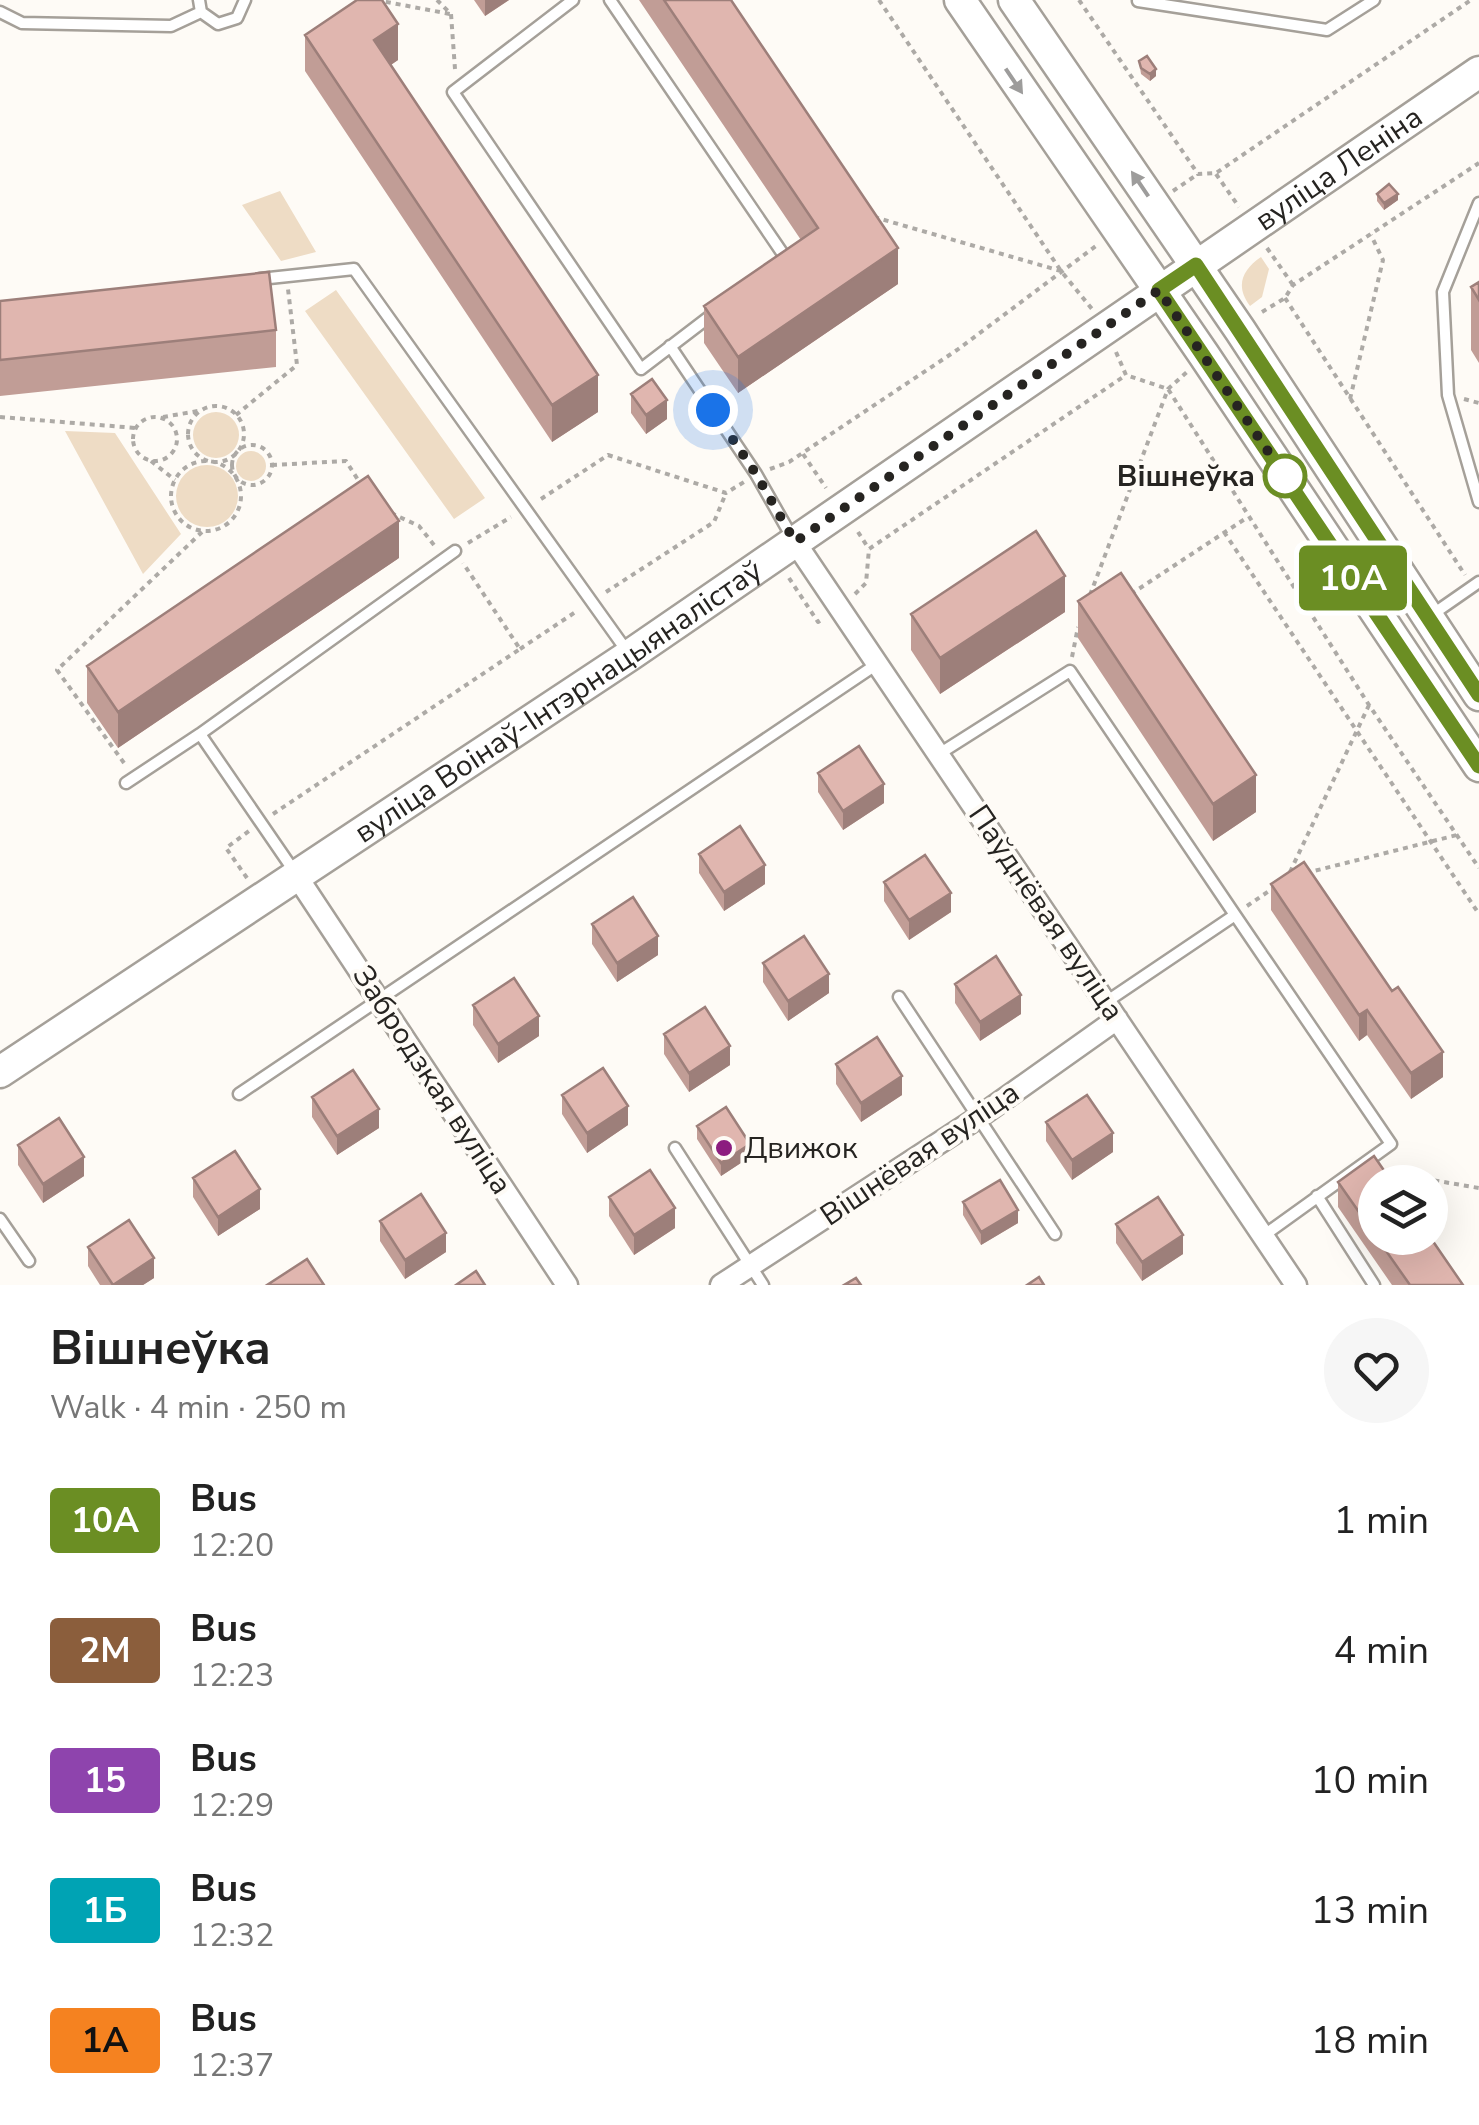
<!DOCTYPE html>
<html lang="en">
<head>
<meta charset="utf-8">
<style>
	:root { --surface:#fff; --page:#f6f6f6; --text:#222; --muted:#767676 }
	body { margin:0; font-family:"Nunito Sans",sans-serif; background:var(--page); color:var(--text); height:100vh; display:flex; flex-direction:column; font-size:38px; white-space:nowrap }
	* { box-sizing:border-box; margin:0 }
	p { font-size:32px; color:var(--muted) }
	.icon { flex:none; width:55px; height:55px; fill:none; stroke:currentColor; stroke-width:2; stroke-linecap:round; stroke-linejoin:round }
	.map { position:relative; height:1285px; overflow:hidden }
	.panel { display:flex; flex-direction:column; background:var(--surface); flex:1 }
	.panel>* { flex:none }
	.badge { padding:0 20px; border-radius:8px; font-size:35px; line-height:65px }
	.buttons { position:absolute; left:1358px; top:1165px; display:grid; gap:20px }
	.buttons a { display:grid; place-items:center; width:90px; height:90px; border-radius:50%; background:var(--surface); box-shadow:0 10px 40px #0002; font-size:50px }
	.you { position:absolute; width:50px; height:50px; margin:-25px; border:8px solid #fff; border-radius:50%; background:#1a73e8; box-shadow:0 0 0 15px #1a73e833 }
	.map>.badge { position:absolute; translate:-50% -50%; box-shadow:0 0 0 5px #fff }
	.round { display:grid; place-items:center; flex:none; width:105px; height:105px; border-radius:52px; background:var(--page) }
	.headline { display:flex; align-items:center; justify-content:space-between; height:170px; padding:0 50px }
	h1 { font-size:48px; font-weight:700; line-height:75px }
	ul { padding:0; list-style:none }
	li { display:flex; align-items:center; gap:30px; height:130px; padding:0 50px }
	li div { flex:1 }
	li b { display:block; font-size:38px }
	li em { font-style:normal }
	li .badge { min-width:110px; font-weight:700; text-align:center }
	.map>svg:first-child { display:block }
	.green { fill:#eedcc5 }
	.lines { fill:none; stroke-linecap:round; stroke-linejoin:round }
	.lane-casing { stroke:#a5a099; stroke-width:15 }
	.street-casing { stroke:#a5a099; stroke-width:25 }
	.secondary-casing { stroke:#a5a099; stroke-width:35 }
	.path { stroke:#adaaa6; stroke-width:4; stroke-dasharray:5 5; stroke-linecap:butt }
	.lane { stroke:#fff; stroke-width:10 }
	.street { stroke:#fff; stroke-width:20 }
	.secondary { stroke:#fff; stroke-width:30 }
	.wall { fill:#c19d96 }
	.shaded-wall { fill:#9d7f7a }
	.building { fill:#e0b6af; stroke:#9d7f7a; stroke-width:2.5 }
	.oneway { fill:#9d9c9b }
	.line-casing { stroke:#fff; stroke-width:22 }
	.line { stroke:#6b8e23; stroke-width:15 }
	.walk { stroke:#262421; stroke-width:10; stroke-dasharray:0 18 }
	.stop-dot { fill:#fff; stroke:#6b8e23; stroke-width:5 }
	.poi-dot { fill:#8c1c7f; stroke:#fefbf6; stroke-width:4 }
	.labels { text-anchor:middle; dominant-baseline:central; stroke-width:8; stroke-linejoin:round; paint-order:stroke }
	.street-label { font-size:30px; fill:#262421; stroke:#fefbf6 }
	.stop-label { font-size:30px; font-weight:bold; fill:#262421; stroke:#fefbf6; text-anchor:end }
	.poi-label { font-size:30px; fill:#262421; stroke:#fefbf6; text-anchor:start }
</style>
</head>
<body>
<div class="map">
<svg width="1479" height="1285" viewBox="0 0 1479 1285">
	<rect width="100%" height="100%" fill="#fefbf6"/>
	<path class="green" d="M280,191L316,252L281,261L242,205Z
		M1261,257L1269,269L1262,297L1250,306C1235,286 1242,270 1261,257Z
		M336,290L485,498L454,519L305,311Z
		M193 435a23 23 0 1 1 46 0a23 23 0 1 1-46 0Z
		M65,431L115,433L181,534L143,574Z
		M236 466a15 15 0 1 1 30 0a15 15 0 1 1-30 0Z
		M176 496a31 31 0 1 1 62 0a31 31 0 1 1-62 0Z"/>
	<g class="lines">
		<g class="lane-casing">
			<path id="lane" d="M199,0L201,12L218,24L237,18L245,0
				M573,0L453,92L641,369L713,314
				M610,0L787,260L783,263
				M1138,1L1327,30L1374,0
				M0,12L22,23L171,26L201,12
				M1479,203L1443,292L1448,395L1479,502
				M260,279L354,269L629,654
				M670,346L756,474L793,539
				M1433,614L1479,582
				M939,754L1070,671L1235,915
				M126,783L200,734
				M296,874L200,734L455,551
				M899,997L1055,1234
				M1106,1002L1235,915L1391,1144L1263,1236
				M239,1094L877,664
				M675,1148L763,1285
				M1317,1196L1374,1285
				M0,1219L29,1261"/>
		</g>
		<g class="street-casing">
			<path id="street" d="M795,542L1296,1285
				M296,875L567,1285
				M721,1285L979,1117L1117,1019"/>
		</g>
		<g class="secondary-casing">
			<g id="secondary">
				<path d="M960,0L1204,355L1479,766"/>
				<path d="M1014,0L1240,330L1479,695"/>
				<path id="s1" d="M0,1072L630,655L1479,72"/>
			</g>
		</g>
		<path class="path" d="M376,0L450,14
			M437,0L451,14L455,69
			M879,0L1061,271L1092,309
			M1079,0L1198,174L1216,173L1471,0
			M1216,174L1239,207
			M1173,191L1198,174
			M874,217L1061,271
			M1267,248L1293,285
			M1285,298L1465,575
			M1262,312L1285,298L1293,285L1479,163
			M1116,352L1126,375L1168,389L1369,705L1479,868
			M1350,399L1383,260L1371,235
			M1464,399L1479,403
			M188 434a28 28 0 1 1 56 0a28 28 0 1 1-56 0Z
			M236,415L297,365L288,289
			M0,417L136,428
			M163,417L198,411
			M133 439a22 22 0 1 1 44 0a22 22 0 1 1-44 0Z
			M232 465a20 20 0 1 1 40 0a20 20 0 1 1-40 0Z
			M803,454L826,488
			M171 496a35 35 0 1 1 70 0a35 35 0 1 1-70 0Z
			M151,461L175,480
			M272,465L346,461L360,483
			M770,469L789,462L957,350L1096,246
			M541,499L608,455L726,493L744,482
			M391,513L419,526L434,545
			M858,532L869,549
			M1224,532L1479,914
			M468,543L511,517
			M789,578L818,622L824,618
			M606,592L714,522L726,493
			M855,594L866,583L869,549L1126,375
			M1131,594L1248,517
			M1090,595L1168,389L1187,372
			M520,649L577,611
			M1072,657L1078,627
			M124,763L57,670L202,532
			M273,814L520,649L463,563
			M1290,872L1369,705
			M1306,873L1457,835
			M247,878L226,848L249,831
			M1247,906L1272,889
			M1385,1172L1479,1188"/>
		<use href="#lane" class="lane"/>
		<use href="#street" class="street"/>
		<use href="#secondary" class="secondary"/>
	</g>
	<path class="wall" d="M474,0H509L485,16Z
		M639,0H731L898,284L738,393L704,343V306L801,240Z
		M305,35L398,60L391,65L598,412L552,442L305,71Z
		M1139,61L1156,76L1150,81L1141,74Z
		M1377,194L1398,200L1384,210L1377,201Z
		M1479,282V363L1471,350V287Z
		M0,301L276,330V367L0,396Z
		M631,394L667,419L646,434L631,413Z
		M399,558L118,748L87,703V666Z
		M1078,601L1256,812L1213,841L1078,638Z
		M1065,612L940,694L911,650V614Z
		M818,773L884,803L843,830L818,792Z
		M699,854L765,884L724,911L699,873Z
		M884,882L951,912L909,940L884,901Z
		M1271,884L1443,1077L1411,1099L1367,1035L1359,1041L1271,910Z
		M592,924L658,955L617,982L592,944Z
		M763,963L829,993L788,1021L763,982Z
		M955,984L1021,1014L980,1041L955,1003Z
		M473,1005L539,1036L498,1063L473,1025Z
		M664,1034L730,1065L689,1092L664,1054Z
		M836,1064L902,1095L861,1122L836,1084Z
		M562,1095L628,1125L587,1153L562,1114Z
		M312,1097L379,1128L337,1155L312,1117Z
		M1046,1122L1113,1152L1072,1180L1046,1141Z
		M697,1126L750,1157L721,1176L697,1139Z
		M18,1145L84,1176L43,1203L18,1165Z
		M193,1178L260,1209L218,1236L193,1197Z
		M1338,1182H1375V1238L1430,1237L1463,1285H1392L1338,1207Z
		M609,1197L675,1228L634,1255L609,1216Z
		M963,1202L1018,1223L981,1245L963,1215Z
		M380,1221L446,1252L405,1279L380,1241Z
		M1116,1224L1183,1254L1142,1281L1116,1243Z
		M88,1247L154,1278L143,1285H100L88,1266Z"/>
	<path class="shaded-wall" d="M485,0H509L485,16Z
		M398,24V60L374,76V40Z
		M1156,69V76L1150,81V74Z
		M1398,194V200L1384,210V203Z
		M898,248V284L738,393V357Z
		M598,375V412L552,442V405Z
		M667,400V419L646,434V415Z
		M399,521V558L118,748V712Z
		M1065,576V612L940,694V658Z
		M1256,775V812L1213,841V804Z
		M884,784V803L843,830V811Z
		M765,865V884L724,911V892Z
		M951,893V912L909,940V920Z
		M658,936V955L617,982V963Z
		M829,974V993L788,1021V1001Z
		M1021,995V1014L980,1041V1022Z
		M1367,1010V1035L1359,1041V1015Z
		M539,1016V1036L498,1063V1044Z
		M730,1046V1065L689,1092V1073Z
		M1443,1052V1077L1411,1099V1073Z
		M902,1076V1095L861,1122V1103Z
		M628,1106V1125L587,1153V1133Z
		M379,1109V1128L337,1155V1136Z
		M1113,1133V1152L1072,1180V1160Z
		M750,1144V1157L721,1176V1163Z
		M84,1157V1176L43,1203V1184Z
		M260,1189V1209L218,1236V1217Z
		M675,1208V1228L634,1255V1235Z
		M1018,1210V1223L981,1245V1232Z
		M446,1233V1252L405,1279V1260Z
		M1183,1235V1254L1142,1281V1262Z
		M154,1258V1278L143,1285H114Z"/>
	<path class="building" d="M357,0H382L398,24L374,40L598,375L552,405L305,35Z
		M664,0H731L898,248L738,357L704,306L818,228Z
		M1147,56L1156,69L1150,74L1141,68L1139,61Z
		M1389,184L1398,194L1384,203L1377,194Z
		M269,272L276,330L0,360V301Z
		M1479,282V300L1471,287Z
		M652,379L667,400L646,415L631,394Z
		M368,476L399,521L118,712L87,666Z
		M1036,531L1065,576L940,658L911,614Z
		M1121,573L1256,775L1213,804L1078,601Z
		M859,746L884,784L843,811L818,773Z
		M740,826L765,865L724,892L699,854Z
		M925,855L951,893L909,920L884,882Z
		M1304,862L1392,991L1398,987L1443,1052L1411,1073L1367,1010L1359,1015L1271,884Z
		M633,897L658,936L617,963L592,924Z
		M804,936L829,974L788,1001L763,963Z
		M996,956L1021,995L980,1022L955,984Z
		M514,978L539,1016L498,1044L473,1005Z
		M705,1007L730,1046L689,1073L664,1034Z
		M877,1037L902,1076L861,1103L836,1064Z
		M603,1068L628,1106L587,1133L562,1095Z
		M353,1070L379,1109L337,1136L312,1097Z
		M1087,1095L1113,1133L1072,1160L1046,1122Z
		M726,1107L750,1144L721,1163L697,1126Z
		M59,1118L84,1157L43,1184L18,1145Z
		M235,1151L260,1189L218,1217L193,1178Z
		M1374,1156L1392,1182H1375V1235L1338,1182Z
		M650,1170L675,1208L634,1235L609,1197Z
		M1000,1180L1018,1210L981,1232L963,1202Z
		M421,1194L446,1233L405,1260L380,1221Z
		M1158,1197L1183,1235L1142,1262L1116,1224Z
		M129,1220L154,1258L113,1285L88,1247Z
		M1430,1237L1463,1285H1410L1377,1238Z
		M307,1259L324,1285H267Z
		M476,1271L485,1285H456Z
		M1039,1277L1044,1285H1027Z
		M856,1278L861,1285H844Z"/>
	<defs><path id="oneway-solid" d="M-6-.8H1V-3.2L6.5 0L1 3.2V.8H-6Z" transform="scale(2.5)"/></defs>
	<g class="oneway">
		<use href="#oneway-solid" transform="translate(1014 81) rotate(56)"/>
		<use href="#oneway-solid" transform="translate(1140 184) rotate(-124)"/>
	</g>
	<g class="lines">
		<g class="line-casing">
			<path id="line" d="M1479,695L1196,265L1159,290L1479,766"/>
		</g>
		<use href="#line" class="line"/>
		<path class="walk" d="M713,410L756,474L795,542L1159,290L1288,481L1285,476"/>
	</g>
	<circle class="stop-dot" cx="1285" cy="476" r="20"/>
	<circle class="poi-dot" cx="724" cy="1148" r="10"/>
	<g class="labels">
		<g class="street-label">
			<text stroke="none"><textPath href="#s1" startOffset="1615">вуліца Леніна</textPath></text>
			<text stroke="none"><textPath href="#s1" startOffset="670">вуліца Воінаў-Інтэрнацыяналістаў</textPath></text>
			<text transform="translate(1046 913) rotate(56)">Паўднёвая вуліца</text>
			<text transform="translate(432 1080) rotate(57)">Забродзкая вуліца</text>
			<text transform="translate(920 1154) rotate(-34)">Вішнёвая вуліца</text>
		</g>
		<g class="stop-label">
			<text x="1255" y="476">Вішнеўка</text>
		</g>
		<g class="poi-label">
			<text x="744" y="1148">Движок</text>
		</g>
	</g>
</svg>
<div class="buttons">
<a><svg class="icon" aria-label="layers" viewBox="0 0 24 24"><path d="M12 4l9 5-9 5-9-5zM3 14l9 5 9-5"/></svg></a>
</div>
<div class="you" style="left:713px;top:410px"></div>
<b class="badge" style="left:1353px;top:578px;background:#6b8e23;color:#fff">10A</b>
</div>
<section class="panel">
<div class="headline"><div><h1>Вішнеўка</h1><p>Walk · 4 min · 250 m</p></div><a class="round"><svg class="icon" aria-label="heart" viewBox="0 0 24 24"><path d="M12 20l-8-8c-3-5 5-10 8-4 3-6 11-1 8 4z"/></svg></a></div>
<ul>
<li><span class="badge" style="background:#6b8e23;color:#fff">10A</span><div><b>Bus</b><p>12:20</p></div><em>1 min</em></li>
<li><span class="badge" style="background:#8b5e3c;color:#fff">2М</span><div><b>Bus</b><p>12:23</p></div><em>4 min</em></li>
<li><span class="badge" style="background:#8e44ad;color:#fff">15</span><div><b>Bus</b><p>12:29</p></div><em>10 min</em></li>
<li><span class="badge" style="background:#00a3b4;color:#fff">1Б</span><div><b>Bus</b><p>12:32</p></div><em>13 min</em></li>
<li><span class="badge" style="background:#f58220;color:#111">1А</span><div><b>Bus</b><p>12:37</p></div><em>18 min</em></li>
</ul>
</section>
</body>
</html>
